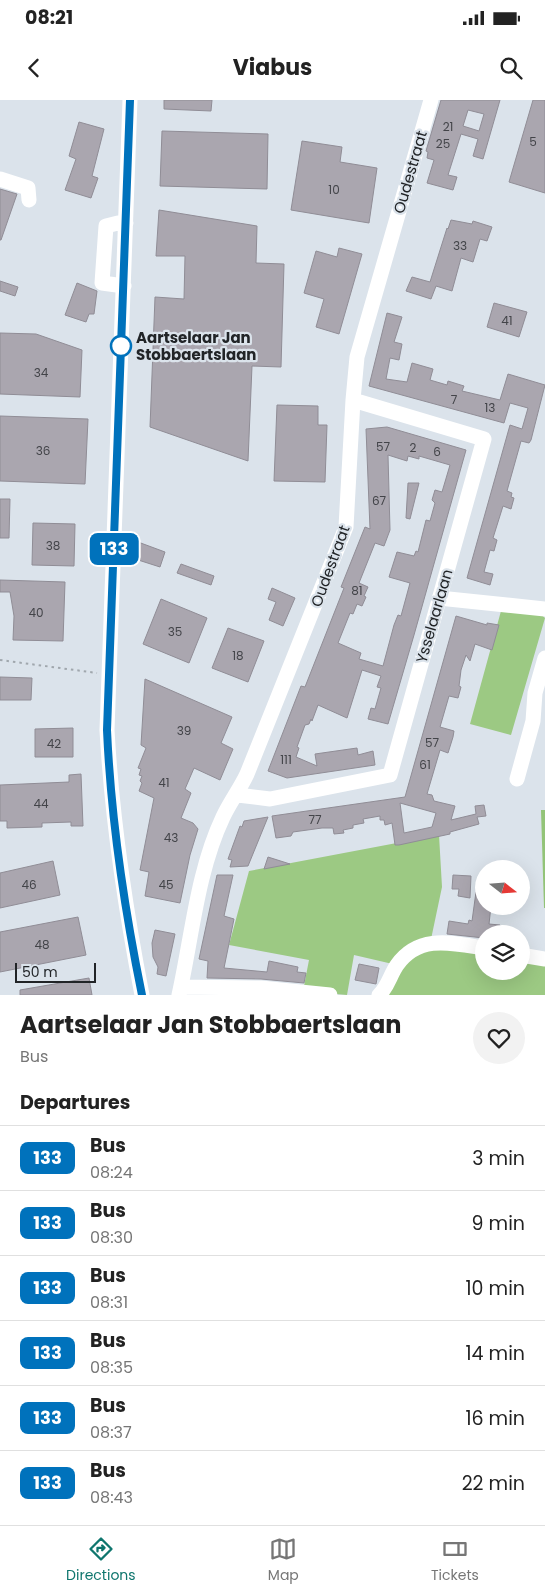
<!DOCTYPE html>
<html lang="en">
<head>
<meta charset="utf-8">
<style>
	:root { --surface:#fff; --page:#f2f2f2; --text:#222; --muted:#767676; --line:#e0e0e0; --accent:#0f766e }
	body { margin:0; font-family:Poppins,sans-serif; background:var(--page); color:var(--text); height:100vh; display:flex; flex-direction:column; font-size:19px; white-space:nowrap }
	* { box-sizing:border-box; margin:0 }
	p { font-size:16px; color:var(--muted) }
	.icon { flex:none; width:28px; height:28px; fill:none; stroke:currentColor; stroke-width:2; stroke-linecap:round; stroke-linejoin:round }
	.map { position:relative; height:895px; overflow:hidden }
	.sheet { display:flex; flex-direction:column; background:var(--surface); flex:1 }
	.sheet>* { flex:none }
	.badge { padding:0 10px; border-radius:8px; font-size:18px; line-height:32px }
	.needle { width:32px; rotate:107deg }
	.fabs { position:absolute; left:475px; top:760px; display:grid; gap:10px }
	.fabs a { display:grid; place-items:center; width:55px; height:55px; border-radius:50%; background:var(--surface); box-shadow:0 5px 20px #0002; font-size:25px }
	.scale { position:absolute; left:15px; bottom:12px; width:81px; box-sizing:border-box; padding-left:5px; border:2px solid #212427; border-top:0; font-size:14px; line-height:18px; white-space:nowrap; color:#212427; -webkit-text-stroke:4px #dbe3eb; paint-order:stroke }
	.map>.badge { position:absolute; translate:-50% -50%; box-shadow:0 0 0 2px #fff }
	h2 { padding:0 20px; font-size:19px; line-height:45px }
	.round { display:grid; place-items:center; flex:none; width:52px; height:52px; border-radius:26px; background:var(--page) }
	.summary { display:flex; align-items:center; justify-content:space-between; height:85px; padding:0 20px }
	h1 { font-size:24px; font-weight:700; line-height:38px }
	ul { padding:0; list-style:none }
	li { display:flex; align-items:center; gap:15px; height:65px; padding:0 20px; border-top:1px solid var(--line) }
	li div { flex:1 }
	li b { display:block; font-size:19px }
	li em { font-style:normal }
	li .badge { min-width:55px; font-weight:700; text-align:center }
	.status { display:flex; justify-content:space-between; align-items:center; height:35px; padding:0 25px; background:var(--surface); direction:ltr }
	.status svg { height:14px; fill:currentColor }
	header { display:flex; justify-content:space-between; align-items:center; height:65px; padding:0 20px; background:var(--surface); font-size:22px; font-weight:700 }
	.tab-bar { display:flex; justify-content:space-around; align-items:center; height:70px; border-top:1px solid var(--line); background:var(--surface); font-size:14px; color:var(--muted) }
	.tab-bar a { display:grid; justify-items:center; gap:2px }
	.tab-bar .current { color:var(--accent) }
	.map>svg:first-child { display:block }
	.green { fill:#9cc983 }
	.forest { fill:#93c478 }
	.building { fill:#aaa6af; stroke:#908d96; fill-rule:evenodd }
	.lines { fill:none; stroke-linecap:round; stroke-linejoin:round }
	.path { stroke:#a0a7ad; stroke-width:2; stroke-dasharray:2.5 4; stroke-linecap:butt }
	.minor { stroke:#fff; stroke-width:15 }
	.line-casing { stroke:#fff; stroke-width:11 }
	.line { stroke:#0072bc; stroke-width:8 }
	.stop-dot { fill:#fff; stroke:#0072bc; stroke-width:2.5 }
	.labels { text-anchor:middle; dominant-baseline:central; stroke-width:4.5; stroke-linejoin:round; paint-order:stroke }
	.number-label { font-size:12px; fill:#434449 }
	.street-label { font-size:15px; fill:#212427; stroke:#dbe3eb }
	.stop-label { font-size:15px; font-weight:bold; fill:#212427; stroke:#dbe3eb; text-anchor:start }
</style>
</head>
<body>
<div class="status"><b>08:21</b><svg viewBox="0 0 49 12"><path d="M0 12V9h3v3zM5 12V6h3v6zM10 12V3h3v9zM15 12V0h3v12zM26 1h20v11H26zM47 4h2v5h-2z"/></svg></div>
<header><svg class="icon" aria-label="back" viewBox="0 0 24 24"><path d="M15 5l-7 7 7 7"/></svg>Viabus<svg class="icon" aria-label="search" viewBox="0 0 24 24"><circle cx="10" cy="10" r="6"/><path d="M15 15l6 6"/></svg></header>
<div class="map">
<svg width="545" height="895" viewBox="0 0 545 895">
	<rect width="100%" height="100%" fill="#dbe3eb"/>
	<path class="green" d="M501,511L542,515L545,518L511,635L470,624Z
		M439,735L442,787L430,844L484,848V871H521V855L545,859V895H379L397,865L354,855L347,895L303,891L309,860L229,845L249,771Z"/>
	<path class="forest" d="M541,710H545V808H544Z"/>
	<path class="building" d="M164,0H212L211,11L164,9Z
		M441,0H500L483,59L473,56L478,39L461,34L448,75L457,77L453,90L427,83L434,60L427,58L428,52L426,51ZM468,10L484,14L479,31L463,26Z
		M533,0H545V93L509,82Z
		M79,22L104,29L92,76L98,78L91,98L65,90L76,59L69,56Z
		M162,31L268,34L267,89L160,86Z
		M302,41L342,47L340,62L377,68L369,123L291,110Z
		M0,89L17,94L1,140H0Z
		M159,110L257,126L256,163L284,164L281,267L252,266L248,361L150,327L155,197L184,199L185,156H156Z
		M451,120L472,124L473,121L492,127L487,141L480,139L473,162L461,158L452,191L436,186L431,199L406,191L412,177L430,182L447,128L448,129Z
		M339,148L362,154L339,234L316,227L324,199L304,193L316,151L337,157Z
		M0,181L18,187L15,196L0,191Z
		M77,183L97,191L94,214H89L86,222L65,215Z
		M494,203L527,212L519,237L487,227Z
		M387,213L402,217L394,242L402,244L399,260L390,258L386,279L407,282L412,263L433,269L430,280L447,285L448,281L464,286L462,291L500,300L508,274L545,285L531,340L529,343L521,341L507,391L512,393L511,397L514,398L511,409L503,406L493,438L497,440L494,451L490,450L484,472L493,474L490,485L467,478L510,325L522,329L528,308L510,303L504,323L369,286Z
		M0,233L36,234L82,250L80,297L0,294Z
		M277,305L318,306V325H327L325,382L274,381Z
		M0,316L88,319L85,384L0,381Z
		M387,327L466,350L414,535L388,624L368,619L371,608L375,609L381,588L377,587L381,576L362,570L347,618L318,605L312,621L311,619L309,624L305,625L297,647L299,648L296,657L317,666L315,654L357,648L358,655L373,651L375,665L287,678L268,671L301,586L305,587L344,488L341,487L365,427L370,429L366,329ZM388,355L407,361L408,356L419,359V356L450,365L442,392L435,390L432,400L435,403L430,421L426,420L418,452L416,451L414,456L397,452L389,477L410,483L401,516L398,515L394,525L383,566L359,559L361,553L338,543L350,513L353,514L357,504L362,506L366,497L364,496L368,487L359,483L375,443L384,446L390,430Z
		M408,383H419L410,419L406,418Z
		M0,399H10L9,438H0Z
		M33,423L75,424L74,466L32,465Z
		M138,442L165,452L160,467L132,458Z
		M181,464L214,476L211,485L177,473Z
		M0,480L65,482L63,541L13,540L14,516L10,492H0Z
		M272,488L295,498L283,526L269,520L276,502L268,499Z
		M161,499L207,518L189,563L143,544Z
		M456,516L487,525V523L499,525L492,550L475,544L470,561L466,555L461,570L459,586L461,587L458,598L449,596L440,627L454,631L453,637L448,653L440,650L427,694L432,695L434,701L455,706L451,720L476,714L475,706L484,705L486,716L477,717L479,724L450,732V734L399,745H395L392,723L385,725L384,720H380V716L363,719L364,723L353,725V728L343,730L344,733L334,734L333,728H322L293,732L291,736L276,738L272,716L405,697ZM400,703L436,713L432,727L404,733Z
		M228,528L264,541L248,582L212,568Z
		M0,577L32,578L31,600H0Z
		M145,579L232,617L221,643L233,649L220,680L194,668L185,689L191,693L181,718L193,723L198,729L190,755L180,803L145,796L149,772L140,770L154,698L139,691L142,683L140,681L142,676L139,675L141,669L138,668L146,648L141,645Z
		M73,628V657H35V629Z
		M81,674L83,726H71V722L42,723V727L7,728V721H0V685L69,682V675Z
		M268,717L248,766L230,767L232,760L228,759L240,726L242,727L244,721Z
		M268,757L290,764L264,769Z
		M53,761L60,795L0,808V773Z
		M217,775H233L224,816L234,819L224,868L267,872L269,861L298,867L297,872L306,873L304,883L261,879L207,878L208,861L199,859Z
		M453,775L471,776L470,798L458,796L459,789H452Z
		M476,792H484V806H491L489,824L500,825V834H484V838L447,834L449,821L468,824L469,820L472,821Z
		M78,817L86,855L0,872V832Z
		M155,830L175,834L166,876L157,874L158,867L153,857L152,843Z
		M359,864L379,868L376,884L355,880Z
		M89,878L92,895H20V890Z"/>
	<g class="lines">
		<path class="path" d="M0,560L97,573"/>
		<path class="minor" d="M130,0L107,630C112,720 125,807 142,895
			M0,79L28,88L29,100
			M124,186L102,183L106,126L118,123H126
			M439,498L545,509
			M517,679L533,621L535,593L545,558
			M238,695L270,699L390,675L484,339L353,300
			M521,855L545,859
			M181,887L261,888L330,895
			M179,895C192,837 197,772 223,717C230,702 240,689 247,674L346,427L353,300L357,257L431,0
			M379,895C388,887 390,875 397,865C419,834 452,843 484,848"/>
	</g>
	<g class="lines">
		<g class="line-casing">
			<path id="line" d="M130,0L107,630C111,720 124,807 142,895"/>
		</g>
		<use href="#line" class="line"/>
	</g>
	<circle class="stop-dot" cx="121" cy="246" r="10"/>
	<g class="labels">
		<g class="number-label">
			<text x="448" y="26">21</text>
			<text x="533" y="41">5</text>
			<text x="443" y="43">25</text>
			<text x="334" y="89">10</text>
			<text x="460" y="145">33</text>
			<text x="507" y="220">41</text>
			<text x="41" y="272">34</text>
			<text x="454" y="299">7</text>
			<text x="490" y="307">13</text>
			<text x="383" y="346">57</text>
			<text x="413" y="347">2</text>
			<text x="43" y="350">36</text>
			<text x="437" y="351">6</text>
			<text x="379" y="400">67</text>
			<text x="53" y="445">38</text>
			<text x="357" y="490">81</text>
			<text x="36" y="512">40</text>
			<text x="175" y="531">35</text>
			<text x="238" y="555">18</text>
			<text x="184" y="630">39</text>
			<text x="432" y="642">57</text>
			<text x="54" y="643">42</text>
			<text x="286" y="659">111</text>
			<text x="425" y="664">61</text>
			<text x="164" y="682">41</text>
			<text x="41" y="703">44</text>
			<text x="315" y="719">77</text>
			<text x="171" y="737">43</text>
			<text x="29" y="784">46</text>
			<text x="166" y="784">45</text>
			<text x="42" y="844">48</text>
		</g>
		<g class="street-label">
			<text transform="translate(410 72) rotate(-74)">Oudestraat</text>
			<text transform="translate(330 466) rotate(-70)">Oudestraat</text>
			<text transform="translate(434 516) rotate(-74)">Ysselaarlaan</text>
		</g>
		<g class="stop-label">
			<text x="136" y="237">Aartselaar Jan<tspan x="136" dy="17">Stobbaertslaan</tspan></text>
		</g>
	</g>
</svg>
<div class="fabs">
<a><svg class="needle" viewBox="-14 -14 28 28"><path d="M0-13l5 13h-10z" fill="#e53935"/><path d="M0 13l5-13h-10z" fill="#767676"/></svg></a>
<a><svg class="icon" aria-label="layers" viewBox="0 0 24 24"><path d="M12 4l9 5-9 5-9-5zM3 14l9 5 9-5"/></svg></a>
</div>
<div class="scale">50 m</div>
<b class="badge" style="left:114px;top:449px;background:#0072bc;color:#fff">133</b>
</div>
<section class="sheet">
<div class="summary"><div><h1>Aartselaar Jan Stobbaertslaan</h1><p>Bus</p></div><a class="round"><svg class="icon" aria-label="heart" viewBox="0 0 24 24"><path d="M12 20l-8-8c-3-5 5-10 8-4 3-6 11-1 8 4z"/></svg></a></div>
<h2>Departures</h2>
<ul>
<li><span class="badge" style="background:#0072bc;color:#fff">133</span><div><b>Bus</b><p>08:24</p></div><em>3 min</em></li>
<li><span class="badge" style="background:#0072bc;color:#fff">133</span><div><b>Bus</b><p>08:30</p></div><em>9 min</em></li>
<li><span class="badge" style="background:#0072bc;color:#fff">133</span><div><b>Bus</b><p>08:31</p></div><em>10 min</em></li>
<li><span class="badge" style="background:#0072bc;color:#fff">133</span><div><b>Bus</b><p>08:35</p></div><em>14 min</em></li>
<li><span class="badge" style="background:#0072bc;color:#fff">133</span><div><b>Bus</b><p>08:37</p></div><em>16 min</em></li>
<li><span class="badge" style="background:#0072bc;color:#fff">133</span><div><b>Bus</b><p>08:43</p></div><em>22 min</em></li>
</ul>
</section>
<nav class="tab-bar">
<a class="current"><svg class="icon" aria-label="directions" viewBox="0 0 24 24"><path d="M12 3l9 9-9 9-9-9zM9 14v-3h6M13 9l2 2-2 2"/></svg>Directions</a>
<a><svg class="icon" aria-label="map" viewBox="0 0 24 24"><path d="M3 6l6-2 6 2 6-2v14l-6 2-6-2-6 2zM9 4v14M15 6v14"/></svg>Map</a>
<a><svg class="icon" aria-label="tickets" viewBox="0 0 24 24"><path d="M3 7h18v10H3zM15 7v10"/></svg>Tickets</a>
</nav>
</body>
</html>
